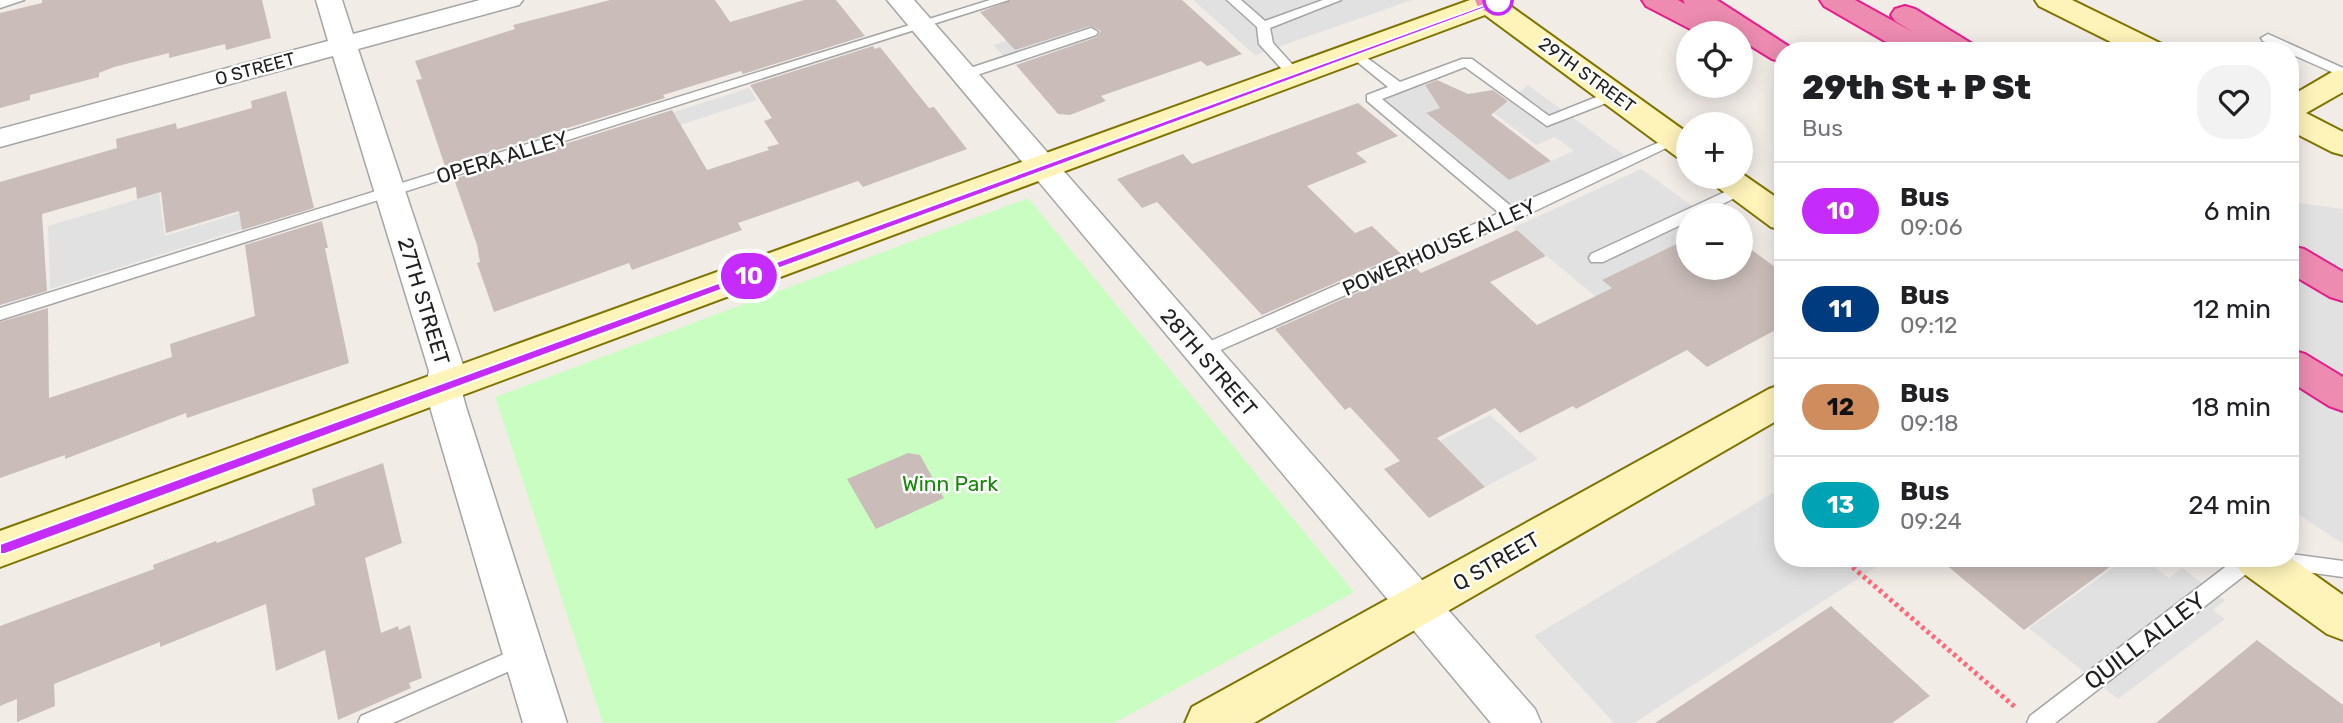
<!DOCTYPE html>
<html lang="en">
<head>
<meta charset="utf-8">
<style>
	:root { --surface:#fff; --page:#f2f2f2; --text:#202124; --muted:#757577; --line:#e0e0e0 }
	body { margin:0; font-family:Rubik,sans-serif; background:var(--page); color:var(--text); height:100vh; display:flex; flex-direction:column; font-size:26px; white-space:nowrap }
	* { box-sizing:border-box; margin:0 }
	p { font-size:23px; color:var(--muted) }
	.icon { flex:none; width:38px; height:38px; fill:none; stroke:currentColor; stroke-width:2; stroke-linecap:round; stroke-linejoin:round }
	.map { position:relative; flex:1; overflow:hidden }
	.sheet { position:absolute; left:1774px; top:42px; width:525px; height:525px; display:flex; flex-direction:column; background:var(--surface); border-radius:28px; box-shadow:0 4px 18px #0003 }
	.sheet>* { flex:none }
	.badge { padding:0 14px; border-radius:23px; font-size:24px; line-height:46px }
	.tools { position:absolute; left:1676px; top:21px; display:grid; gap:14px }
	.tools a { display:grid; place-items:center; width:77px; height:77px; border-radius:50%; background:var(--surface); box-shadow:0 4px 18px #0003; font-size:35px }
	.map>.badge { position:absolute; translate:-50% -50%; box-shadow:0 0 0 4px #fff }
	.round { display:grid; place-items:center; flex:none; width:74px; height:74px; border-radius:28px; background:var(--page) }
	.head { display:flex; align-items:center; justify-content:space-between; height:119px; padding:0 28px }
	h1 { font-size:33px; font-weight:800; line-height:52px }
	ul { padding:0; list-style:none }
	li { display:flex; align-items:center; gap:21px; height:98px; padding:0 28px; border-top:2px solid var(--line) }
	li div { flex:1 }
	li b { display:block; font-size:26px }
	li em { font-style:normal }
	li .badge { min-width:77px; font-weight:700; text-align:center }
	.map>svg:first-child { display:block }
	.park { fill:#cafdc2 }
	.parking { fill:#e1e1e1 }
	.building { fill:#cabdb9 }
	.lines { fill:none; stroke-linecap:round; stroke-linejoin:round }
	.lane-casing { stroke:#a5a5a5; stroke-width:3 }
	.street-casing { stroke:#a5a5a5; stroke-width:3 }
	.secondary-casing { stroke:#7f7300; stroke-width:4 }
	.highway-casing { stroke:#e71d8c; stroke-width:4 }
	.path { stroke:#ff6a7a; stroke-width:5; stroke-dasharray:3.5 3.5; stroke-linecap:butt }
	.lane { fill:#fff; fill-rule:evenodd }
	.street { fill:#fff; fill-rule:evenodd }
	.secondary { fill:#fef3b9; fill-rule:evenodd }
	.highway { fill:#ed8bb1; fill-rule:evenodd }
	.line { fill:#c52bfb; stroke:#fff; stroke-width:2 }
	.stop-dot { fill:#fff; stroke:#c52bfb; stroke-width:3.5 }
	.labels { text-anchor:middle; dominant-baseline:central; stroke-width:5; stroke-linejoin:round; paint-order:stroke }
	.far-street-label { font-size:18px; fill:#212121; stroke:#fff }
	.street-label { font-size:21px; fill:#212121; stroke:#fff }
	.park-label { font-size:21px; fill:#158905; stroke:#fff }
	.near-street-label { font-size:24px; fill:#212121; stroke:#fff }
</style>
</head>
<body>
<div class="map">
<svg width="2343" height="723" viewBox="0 0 2343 723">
	<rect width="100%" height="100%" fill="#f2ece7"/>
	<path class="park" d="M1028,198L1354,592L1114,723H603L495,397Z"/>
	<path class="parking" d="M1193,0H1412L1255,55Z
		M1080,17L1099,36L1012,65L993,45Z
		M1421,80L1440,108L1426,114L1509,180L1574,151L1555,137L1536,145L1494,113L1528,85L1631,160L1512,215L1372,98Z
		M749,88L757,100L575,159L568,146Z
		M1641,169L1705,215H1689V238L1603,280L1624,298L1607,306L1513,228Z
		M159,193L165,236L275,202L278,218L50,289L48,226Z
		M2291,202L2343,209V544L2291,509Z
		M1490,415L1538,459L1485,487L1440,441Z
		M1783,487V558H1890L1634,723H1614L1534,636Z
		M2127,558H2142L2169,578L2182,568L2225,600L2213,610L2225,619L2118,699L2029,628Z"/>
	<path class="building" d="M42,0H262L271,38L226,50L225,44L169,58V53L114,67L99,73V77L30,95V100L0,108V13L42,3Z
		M610,0H715L730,22L804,0H836L865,36L743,74L741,71L663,95L665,98L445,166L416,80L422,79L415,61L515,29L513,25Z
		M1012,0H1182L1242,54L1207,66L1201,61L1101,96L1106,101L1070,115L1058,114L1016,65L1097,37L1101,31L1090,26L1015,50L980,12Z
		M873,46L875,49L880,47L929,108L934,107L967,149L863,187L858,181L784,207L738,223L742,230L632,270L629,263L494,312L477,263L480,262L477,245L454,179L672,110L707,170L769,150L767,147L779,144L764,121L772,118L750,85Z
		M1437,80L1468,94L1493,90L1508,101L1491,115L1551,161L1509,180L1426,113L1440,108L1425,85Z
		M286,91L314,208L242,230L239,211L166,233L161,192L137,199L136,187L42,214L47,291L0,305V182L117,148L116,139L176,123L177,129L252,108L251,101Z
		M1358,103L1398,136L1356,153L1367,162L1307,186L1355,233L1372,226L1401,254L1262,315L1157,202L1142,208L1117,179L1183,154L1192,164Z
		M322,221L328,248H325L349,363L187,418L186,413L65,459V455L0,478V322L48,308L49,398L172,357L170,344L255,316L245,245Z
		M1517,230L1546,256L1490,282L1537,325L1612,288L1602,280L1689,238V268H1741V242L1783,273V326L1707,367L1687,350L1576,409L1573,406L1520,433L1495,408L1437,438L1485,487L1429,518L1384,469L1400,461L1350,407L1345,410L1275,329L1415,267L1421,273Z
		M908,453L920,455L944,498L876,529L847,479Z
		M383,463L402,543L365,558L381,633L398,626L399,630L410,625L422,678L409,683L411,688L338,720L325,650L276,671L266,604L160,647V642L54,684L55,706L17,722V699L0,706V626L154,569L153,565L216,541L217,543L315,505L312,489Z
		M1938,558H2122L2024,630Z
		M1831,606L1930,696L1892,723H1655Z
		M2257,640L2343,705V723H2156Z"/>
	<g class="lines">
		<g class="lane-casing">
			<path id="lane" d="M0,0H24L0,8Z
				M990,0H1009L0,320V308Z
				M1227,0H1241L1265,21L1323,0H1341L1270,28L1273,43L1302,75L1295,79L1290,78L1259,44L1257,27Z
				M1091,28L1098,32L1096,35L968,78H958L956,75L958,72Z
				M2268,34L2343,68V77L2291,54V51H2284L2263,41L2261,38Z
				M1355,49L1400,82L1462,59H1472L1549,116L1609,92H1619V98L1547,126L1465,67L1382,99L1512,207L1671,137L1676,135L1683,140L1518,219L1207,356H1195L1192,352L1195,348L1499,213L1367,101V95L1388,87L1350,56L1348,53Z
				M1742,184L1750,189L1747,192L1700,215H1689V221L1603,262H1591L1589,258L1591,254Z
				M2291,554L2343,561V577L2277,568L2270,566L2267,560L2291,558Z
				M2237,558H2262L2259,564L2055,723H2027L2030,716Z
				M525,645L532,647L536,654L532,661L393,723H358L361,716Z"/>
		</g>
		<g class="street-casing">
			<path id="street" d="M316,0H342L353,34L480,0H523L519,5L358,49L465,371L461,388L466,407L567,723H523L430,407L425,388L429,371L333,56L0,147V129L328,41Z
				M887,0H914L1535,709L1541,723H1491Z"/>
		</g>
		<g class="secondary-casing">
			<path id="secondary" d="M1470,0H1512L1509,5L1689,134V160L1677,157L1485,15L0,567V531Z
				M2035,0H2072L2164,45L2168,51H2129L2039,6Z
				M2343,70V92L2306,113L2343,132V155L2332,152L2291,131V96L2332,72Z
				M1741,173L1783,202V230L1771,227L1713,184L1708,177H1741Z
				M1783,384V417L1254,723H1185L1192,707L1769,389Z
				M2234,558H2291L2343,595V640L2327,634L2240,571Z"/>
		</g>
		<g class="highway-casing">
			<path id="highway" d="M1475,0H1503L1499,9L1489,12L1479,9Z
				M1642,0H1678L1685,4L1683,0H1717L1796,51H1783V62L1772,59L1741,40V33H1698L1646,6Z
				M1820,0H1855L1913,32L1895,21L1891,15L1895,9L1905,6L1915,9L1974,45L1978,51H1942L1936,47L1939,51H1902L1824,6Z
				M2291,246L2304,249L2343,272V301L2330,297L2291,274Z
				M2291,350L2305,354L2343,377V411L2329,406L2291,382Z"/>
		</g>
		<path class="path" d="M1842,558L2015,707"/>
		<use href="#lane" class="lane"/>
		<use href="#street" class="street"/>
		<use href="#secondary" class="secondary"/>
		<use href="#highway" class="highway"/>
	</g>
	<path class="line" d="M1498,0H1501V2L5,554H0V544Z"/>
	<circle class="stop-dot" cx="1498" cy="0" r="14"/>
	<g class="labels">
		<g class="far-street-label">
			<text transform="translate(255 69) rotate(-15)">O STREET</text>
			<text transform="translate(1587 75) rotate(36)">29TH STREET</text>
		</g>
		<g class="street-label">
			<text transform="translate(502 157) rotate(-17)">OPERA ALLEY</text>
			<text transform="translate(1439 247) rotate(-24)">POWERHOUSE ALLEY</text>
			<text transform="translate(424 301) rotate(73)">27TH STREET</text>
			<text transform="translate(1209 362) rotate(49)">28TH STREET</text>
			<text transform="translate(1496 561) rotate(-30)">Q STREET</text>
		</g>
		<g class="park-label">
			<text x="950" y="483">Winn Park</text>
		</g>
		<g class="near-street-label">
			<text transform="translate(2145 641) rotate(-37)">QUILL ALLEY</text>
		</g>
	</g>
</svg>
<div class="tools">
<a><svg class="icon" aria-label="locate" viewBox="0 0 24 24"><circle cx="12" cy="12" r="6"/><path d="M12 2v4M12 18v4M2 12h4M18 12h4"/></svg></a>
<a>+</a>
<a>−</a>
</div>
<b class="badge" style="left:749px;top:276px;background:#c52bfb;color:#fff">10</b>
<section class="sheet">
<div class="head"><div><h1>29th St + P St</h1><p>Bus</p></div><a class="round"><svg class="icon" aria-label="heart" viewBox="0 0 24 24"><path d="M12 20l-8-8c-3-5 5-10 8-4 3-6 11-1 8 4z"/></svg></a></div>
<ul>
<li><span class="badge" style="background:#c52bfb;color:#fff">10</span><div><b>Bus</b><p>09:06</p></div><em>6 min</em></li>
<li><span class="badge" style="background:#003b80;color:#fff">11</span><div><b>Bus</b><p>09:12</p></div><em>12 min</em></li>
<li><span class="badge" style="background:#cf8c5d;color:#111">12</span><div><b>Bus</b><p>09:18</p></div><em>18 min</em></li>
<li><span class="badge" style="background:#00a3b4;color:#fff">13</span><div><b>Bus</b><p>09:24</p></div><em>24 min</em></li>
</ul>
</section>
</div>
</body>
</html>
